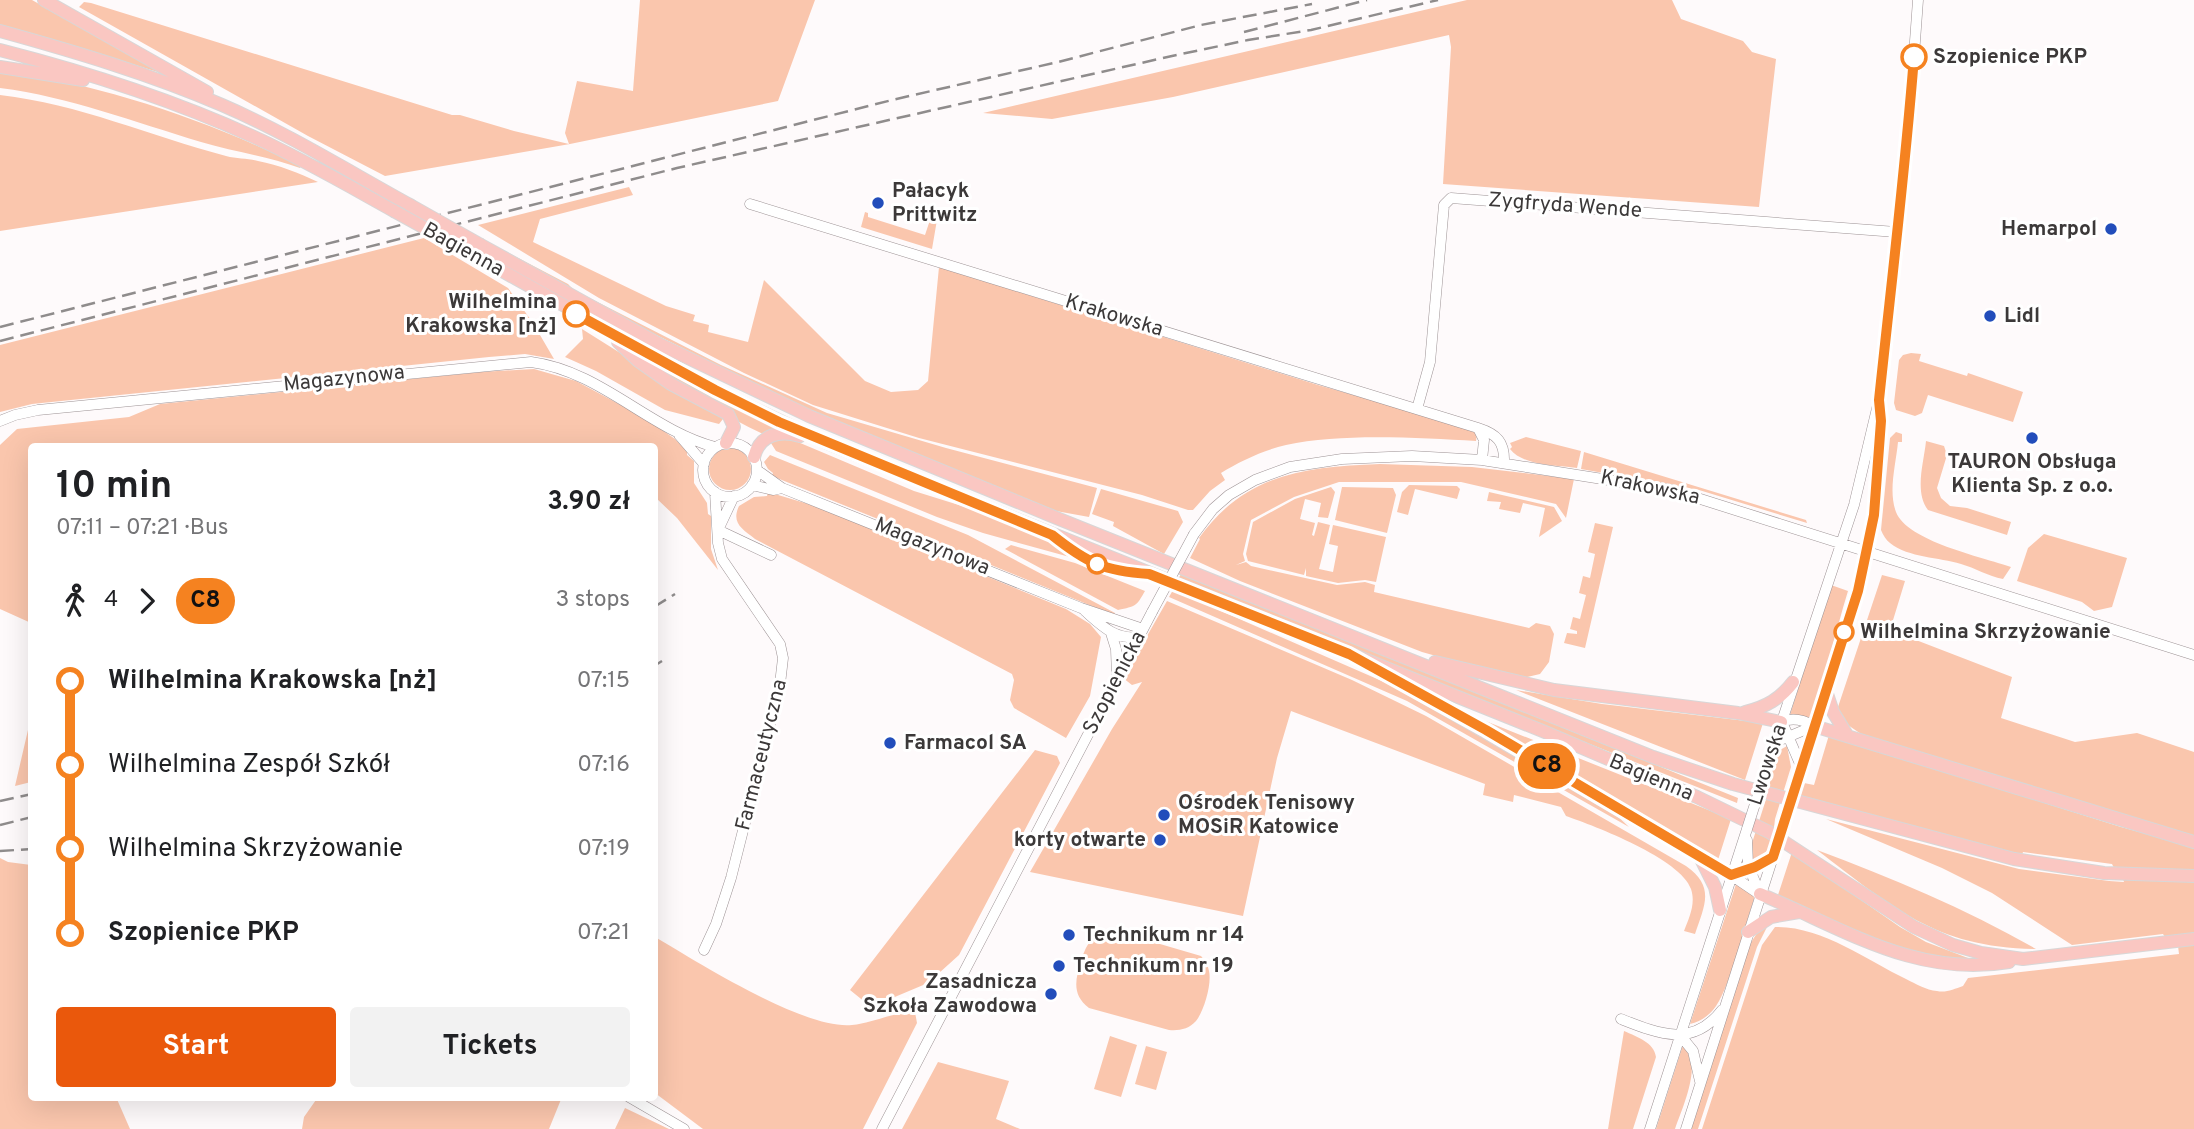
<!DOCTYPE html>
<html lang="en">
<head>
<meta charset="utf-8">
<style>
	:root { --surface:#fff; --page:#f2f2f2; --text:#202124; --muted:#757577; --accent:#ea580c }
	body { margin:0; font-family:Overpass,sans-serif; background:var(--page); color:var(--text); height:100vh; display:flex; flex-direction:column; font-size:26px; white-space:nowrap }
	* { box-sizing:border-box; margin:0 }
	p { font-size:23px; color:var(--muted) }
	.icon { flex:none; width:38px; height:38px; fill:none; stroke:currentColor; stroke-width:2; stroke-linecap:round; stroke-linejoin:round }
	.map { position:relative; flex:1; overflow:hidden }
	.drawer { position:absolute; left:28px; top:443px; width:630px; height:658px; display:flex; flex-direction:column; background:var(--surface); border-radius:7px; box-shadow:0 7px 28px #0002 }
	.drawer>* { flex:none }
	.badge { padding:0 14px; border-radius:23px; font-size:24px; line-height:46px }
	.map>.badge { position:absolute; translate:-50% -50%; box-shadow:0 0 0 4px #fff }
	.legs { display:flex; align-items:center; gap:10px; height:77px; padding:0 28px; font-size:23px }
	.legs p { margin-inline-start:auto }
	.head { display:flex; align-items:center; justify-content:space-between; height:119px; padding:0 28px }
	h1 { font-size:38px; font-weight:700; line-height:52px }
	.action { display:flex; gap:14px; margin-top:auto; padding:14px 28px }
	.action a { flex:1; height:80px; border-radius:7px; background:var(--accent); color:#fff; font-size:28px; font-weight:700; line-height:80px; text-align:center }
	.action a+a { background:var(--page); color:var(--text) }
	ul { padding:0 28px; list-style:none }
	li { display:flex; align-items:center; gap:24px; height:84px; font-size:26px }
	li i { display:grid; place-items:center; width:10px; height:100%; margin:0 9px; background:currentColor }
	li i::after { content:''; width:18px; height:18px; margin:-9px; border:5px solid; border-radius:50%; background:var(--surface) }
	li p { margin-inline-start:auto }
	li:first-child i { background:linear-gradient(#0000 50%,currentColor 0) }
	li:last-child i { background:linear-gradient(currentColor 50%,#0000 0) }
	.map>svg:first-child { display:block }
	.green { fill:#fac6ad }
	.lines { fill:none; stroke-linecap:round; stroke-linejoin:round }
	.minor-casing { stroke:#9d9395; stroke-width:11 }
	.major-casing { stroke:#d8d7d7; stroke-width:14 }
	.minor { stroke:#fff; stroke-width:10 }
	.major { stroke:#fac7c2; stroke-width:12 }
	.rail { stroke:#8f8c8c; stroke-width:2.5; stroke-dasharray:14 7; stroke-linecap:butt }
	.minor-bridge-casing { stroke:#9d9395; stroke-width:11; stroke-linecap:butt }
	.major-bridge-casing { stroke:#d8d7d7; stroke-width:14; stroke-linecap:butt }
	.minor-bridge { stroke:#fff; stroke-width:10 }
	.major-bridge { stroke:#fac7c2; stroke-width:12 }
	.line-1-casing { stroke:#fff; stroke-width:16 }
	.line-1 { stroke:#f58220; stroke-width:10 }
	.stop-1-dot { fill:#fff; stroke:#f58220; stroke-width:3.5 }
	.poi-dot { fill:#224dbb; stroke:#fff; stroke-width:2.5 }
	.labels { text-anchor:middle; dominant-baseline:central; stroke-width:6; stroke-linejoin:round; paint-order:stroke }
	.stop-label { font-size:21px; font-weight:bold; fill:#3c3939; stroke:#fff; text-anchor:start }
	.poi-label { font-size:21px; font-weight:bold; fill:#3c3939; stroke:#fff; text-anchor:start }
	.street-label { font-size:21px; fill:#3c3939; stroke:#fff }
</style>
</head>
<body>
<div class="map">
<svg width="2194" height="1129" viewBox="0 0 2194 1129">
	<rect width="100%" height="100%" fill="#fefafb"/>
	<path class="green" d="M0,0H32L164,74L71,45L0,26Z
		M640,0H815L778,101L570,144L385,176L308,136L79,7L84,2L91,3L452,115H460L514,131L569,144L565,133L577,81L633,91Z
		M1467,0H1672L1681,19L1743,41L1752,52L1776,59L1759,207L1443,184L1451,47L1449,35L1173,97L1052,119L983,113Z
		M0,70C104,85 207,120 301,166L300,168C268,156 234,152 201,142C134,122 70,97 0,88Z
		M0,95C79,104 150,136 226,156C237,159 248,158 258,161C279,165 299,173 318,182L0,231Z
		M629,187L633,195L540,219L533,242L666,306L695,315L693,321L709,325L708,332L748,342L764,280L865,381L891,392L918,390L928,381L939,267L1318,385L1471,428L1477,434L1476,441C1419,438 1341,433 1286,445C1264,450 1240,461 1221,473L1225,480L1210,491L1193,510H1188L1142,495L919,438L813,405L744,373L599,298L478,225Z
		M865,212L868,213V217L925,235L932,214H938L932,249L861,227Z
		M424,238L508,288L533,323L554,359L525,354L489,357L32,404L0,412V345Z
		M503,250L568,284L574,290L721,365L827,413L946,448L1097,488L1089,517L1056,511L798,405L648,331Z
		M582,329L625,356L675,393L709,407L726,420L723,419L719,424L665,410L596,371L565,357L583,339Z
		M1911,353L1921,354L1919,361L1967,376L1968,373L2023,392L2013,422L1928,395L1922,413L1915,416L1896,410L1894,403L1899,360L1903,355Z
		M655,366L777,428L763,434C724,416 689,393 655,366Z
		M534,369L576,381L645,418L675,439L687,451V455L694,461V483L707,503L708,514L711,516V549L718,570L677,518L655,497L654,446H32L31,623L0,609V445L17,429L129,417L160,404L481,372Z
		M1896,432L1902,434V442H1898C1896,464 1888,491 1896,512C1907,541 1982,557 2011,567L2003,579C1988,576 1975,568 1961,564C1939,557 1909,558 1890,543C1886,540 1883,535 1881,530L1890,438Z
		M786,437L914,491L978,511L1040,536L1077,559L983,533L937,517L776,451L769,440Z
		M1526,437L1581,451L1577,468C1557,465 1523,466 1510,449L1512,447L1510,443Z
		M1926,441L1944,446L1947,455L1937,488L1941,498L1950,506L1967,508L2011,522L2007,535L1928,510C1914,492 1924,462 1926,441Z
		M709 469a21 21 0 1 1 42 0a21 21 0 1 1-42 0Z
		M1584,452L1806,520L1807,523L1699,490L1581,469Z
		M770,455L968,535L1115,613L1114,615L772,476L773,473L768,469L764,462Z
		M1380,464L1472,467L1574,479L1566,518L1556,504L1461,482H1339L1294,497L1251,520L1243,554L1245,561L1236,565L1246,562L1251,566L1337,585L1365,582L1375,585L1374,592L1529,628L1536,623L1550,626L1554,634L1549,662L1540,674L1518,679L1422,652L1240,581L1190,558L1200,539L1199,538C1246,473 1305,467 1380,464Z
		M1409,485L1457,486L1460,489L1457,499L1415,489L1408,515L1397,512L1402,492Z
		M1331,487L1335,492L1328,518L1318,517L1321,503L1305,499L1300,519L1315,523L1312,535L1314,536L1318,522L1330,525L1319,569L1333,572L1338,546L1329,544L1333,525L1386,537L1376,582L1365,580L1338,583L1306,576V568L1304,575L1248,561L1246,554L1253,522L1295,499Z
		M1342,487L1393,488L1396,495L1387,533L1335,520Z
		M1101,489L1178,511L1183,522L1164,554L1113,526L1114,522L1092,514Z
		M768,492L815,506L1066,609L1090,624L1101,637L1090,696L1066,738L1014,708L1010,700L1014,680L1012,674L755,539C742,529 731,523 739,506L754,497L767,496Z
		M1489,492L1554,507L1562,521L1539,537L1545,508L1523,503L1520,513L1499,509L1501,502L1487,501Z
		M1595,523L1613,527L1585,648L1564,643L1567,633L1577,634V631L1570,629L1573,617L1580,619L1586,595L1579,593L1583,576L1590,578L1595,554L1588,552Z
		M2044,534L2127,558L2112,607L2094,611L2082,602L2017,581L2028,548Z
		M1011,545L1075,563L1145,591C1136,607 1136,606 1118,610L1005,549Z
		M1181,574L1738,798L1737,803L1178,579Z
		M1882,575L1905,581L1890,630L2012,677L2001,718L2075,742L2137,733L2194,752V837L1861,734L1845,723L1837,710Z
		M1831,585L1848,591C1835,633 1826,676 1812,718L1790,715Z
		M1173,590L1407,692L1611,810L1629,827L1407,701L1169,597Z
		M1167,601L1352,680L1426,716L1686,866C1716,887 1704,906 1695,934L1684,931C1689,918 1696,904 1691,889C1681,859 1595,826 1566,816L1561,807L1514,795L1513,802L1483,795L1485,784L1291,711L1277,758L1243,916L1030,872L1112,729L1142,682L1132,685L1123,678Z
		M1516,690L1602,704L1763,723L1745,780Z
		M31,717V782L15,786Z
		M1478,718L1731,819L1718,860Z
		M1829,735L2121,827L2194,847V871L2114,868L2112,864L2023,852L2022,855L1800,798L1804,783L1814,785Z
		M1787,746L1791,767L1775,819L1773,837L1768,850L1754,862L1752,860V843L1769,790L1773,761L1780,750Z
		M1035,750L1057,756L1060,763L959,955L928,983L871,1007L850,990Z
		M1826,819L2019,869L2109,881L2124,882L2123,879L2194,882V934L2165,937L2163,934L2072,945L1992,893L1942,868Z
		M1817,850C1892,878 1966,909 2036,949C1936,948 1892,907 1817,850Z
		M1792,852L1900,927L1926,942L1968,958C1900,961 1837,923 1778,895Z
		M0,858L8,862L31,865L32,1097H116L130,1129H0Z
		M1736,884L1755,896C1746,921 1729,993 1713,1010C1707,1017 1699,1022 1690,1024Z
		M1768,925L1757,947L1698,1129H1690L1750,944L1759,930Z
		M1775,927C1822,926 1866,960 1906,979C1916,984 1926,990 1937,991C1946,993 1954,989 1963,986L1968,978L2179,954L2178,946L2194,944V1129H1702L1762,945Z
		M1111,932H1119L1201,956C1205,961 1208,965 1209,971C1212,984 1204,1011 1196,1021C1189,1029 1179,1031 1169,1030L1089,1008C1072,995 1075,980 1081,962C1083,955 1085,947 1091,941C1096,935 1103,934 1111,932Z
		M655,937C698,962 804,1030 852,1025C873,1023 893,1012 915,1012L917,1023L863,1129H703L655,1093Z
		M1624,1031C1637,1037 1654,1042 1656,1057L1633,1129H1608Z
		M1110,1036L1137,1045L1121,1097L1094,1089Z
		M1683,1045C1704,1062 1682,1108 1675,1129H1656Z
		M1146,1046L1167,1052L1156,1090L1135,1084Z
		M938,1062L1009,1081L996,1119L1020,1129H902Z
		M318,1097H562L549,1129H302L304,1117Z
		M625,1108L669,1129H615Z"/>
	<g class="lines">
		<g class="minor-casing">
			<path id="minor" d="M750,204L1478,428C1497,434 1505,442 1504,463
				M1417,409L1430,362L1444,205L1451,198L1896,232
				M0,421L15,415L38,410L531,362C601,371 650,430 715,447
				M1478,428L1484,440L1482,460
				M679,435L704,464
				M703 470a27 27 0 1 1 54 0a27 27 0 1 1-54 0Z
				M757,470L782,488L1081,608L1143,629
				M752,485L773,490L782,488
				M718,530L771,555
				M718,530L734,496
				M1194,534L1213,509L1229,495L1255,480L1290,467L1342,459L1412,456L1482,460L1672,490L2194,655
				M1085,611C1102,626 1115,640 1139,637
				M1111,633L1116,649L1117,677
				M1781,722C1793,717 1804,720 1814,726
				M1782,722L1801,766
				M1783,739L1814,726
				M1771,754L1854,505L1879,400L1907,151L1918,0
				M1801,766C1829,685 1858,603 1873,518C1879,487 1879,453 1881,421L1880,407
				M1747,840L1748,865L1760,894
				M1731,875L1755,867L1773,857
				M1731,875L1759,894
				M704,950L716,924L731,878L780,684L783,658L780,644L722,559L718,543L715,492
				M1621,1019C1659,1034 1693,1048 1722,1010
				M1680,1035L1693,1051L1700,1081
				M629,1097L684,1129
				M882,1129L1152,612
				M1650,1129L1747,829
				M1686,1129L1773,857"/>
		</g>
		<g class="major-casing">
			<path id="major" d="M44,0L207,92
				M0,31C76,52 150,74 222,105C287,133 348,171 410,205
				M0,50C86,72 171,99 252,136C301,158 347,185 394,211
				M0,67L83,80
				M481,245L661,345L809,416L1059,519L1653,757L1733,784L2014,859L2104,873L2194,876
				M470,253L715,390L827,443L1545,732L1697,797L1769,832L1914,927L1953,945L1981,953L2023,959L2194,939
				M618,342L637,360L671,384L728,414L734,427L726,443
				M754,457C760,434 780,430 800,436
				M1435,662L1554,690L1738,713L1781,722
				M1392,678L1731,875
				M1826,691L1833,712L1847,735
				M1745,712C1766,707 1780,699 1793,682
				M1814,726L2194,842
				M1700,857L1715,887L1720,910
				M1760,894C1843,928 1915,978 2009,962
				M1748,932L1771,917L1799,912"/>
		</g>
		<use href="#minor" class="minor"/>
		<use href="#major" class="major"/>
		<path class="rail" d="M1244,32L1367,0
			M0,327L892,100L1058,62L1201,25L1312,4
			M0,341L677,168L1172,56L1248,40L1311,30L1438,0
			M654,607L675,594
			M654,666L662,661
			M0,801L32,794
			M0,825L32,817
			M0,851L32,849"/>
		<g class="minor-bridge-casing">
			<path id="minor-bridge" d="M1152,612L1194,534
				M1747,829L1771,754
				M1773,857L1801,766"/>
		</g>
		<g class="major-bridge-casing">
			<path id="major-bridge" d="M410,205L481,245
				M394,211L470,253"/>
		</g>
		<use href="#minor-bridge" class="minor-bridge"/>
		<use href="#major-bridge" class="major-bridge"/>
	</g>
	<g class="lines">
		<g class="line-1-casing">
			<path id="line-1" d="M576,314L715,390L779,422L1052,535C1087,563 1104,571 1149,574L1349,654L1486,730L1731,875L1755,867L1773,857L1858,591L1874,515L1881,421L1879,400C1891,286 1905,172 1914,57"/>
		</g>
		<use href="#line-1" class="line-1"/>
	</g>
	<g class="stop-1-dot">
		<circle cx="1914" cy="57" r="12"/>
		<circle cx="576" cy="314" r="12"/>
		<circle cx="1097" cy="564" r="9"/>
		<circle cx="1844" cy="632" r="9"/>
	</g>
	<g class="poi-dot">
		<circle cx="878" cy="203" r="7"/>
		<circle cx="2111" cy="229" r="7"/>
		<circle cx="1990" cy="316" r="7"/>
		<circle cx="2032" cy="438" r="7"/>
		<circle cx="890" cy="743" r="7"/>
		<circle cx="1164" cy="815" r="7"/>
		<circle cx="1160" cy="840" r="7"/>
		<circle cx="1069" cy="935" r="7"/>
		<circle cx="1059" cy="966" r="7"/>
		<circle cx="1051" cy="994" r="7"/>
	</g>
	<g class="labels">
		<g class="stop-label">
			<text x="1933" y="57">Szopienice PKP</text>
			<text x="557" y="302" text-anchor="end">Wilhelmina<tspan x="557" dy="24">Krakowska [nż]</tspan></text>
			<text x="1860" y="632">Wilhelmina Skrzyżowanie</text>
		</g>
		<g class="poi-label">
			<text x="892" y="191">Pałacyk<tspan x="892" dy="24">Prittwitz</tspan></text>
			<text x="2097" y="229" text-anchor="end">Hemarpol</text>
			<text x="2004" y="316">Lidl</text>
			<text x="2032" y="462" text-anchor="middle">TAURON Obsługa<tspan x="2032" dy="24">Klienta Sp. z o.o.</tspan></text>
			<text x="904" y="743">Farmacol SA</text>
			<text x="1178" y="803">Ośrodek Tenisowy<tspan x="1178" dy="24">MOSiR Katowice</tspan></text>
			<text x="1146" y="840" text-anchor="end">korty otwarte</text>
			<text x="1083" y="935">Technikum nr 14</text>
			<text x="1073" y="966">Technikum nr 19</text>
			<text x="1037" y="982" text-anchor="end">Zasadnicza<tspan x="1037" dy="24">Szkoła Zawodowa</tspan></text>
		</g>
		<g class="street-label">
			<text transform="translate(1565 206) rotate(4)">Zygfryda Wende</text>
			<text transform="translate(463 250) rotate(29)">Bagienna</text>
			<text transform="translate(1114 316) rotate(17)">Krakowska</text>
			<text transform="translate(344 379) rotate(-6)">Magazynowa</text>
			<text transform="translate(1650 488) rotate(12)">Krakowska</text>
			<text transform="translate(932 547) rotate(22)">Magazynowa</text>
			<text transform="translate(1115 683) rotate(-63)">Szopienicka</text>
			<text transform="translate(762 755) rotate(-76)">Farmaceutyczna</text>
			<text transform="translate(1768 765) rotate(-72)">Lwowska</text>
			<text transform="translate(1651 778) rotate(23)">Bagienna</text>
		</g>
	</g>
</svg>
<b class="badge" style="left:1547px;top:766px;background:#f58220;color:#111">C8</b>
<section class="drawer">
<div class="head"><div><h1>10 min</h1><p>07:11 – 07:21 · Bus</p></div><b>3.90 zł</b></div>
<div class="legs"><svg class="icon" aria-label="walk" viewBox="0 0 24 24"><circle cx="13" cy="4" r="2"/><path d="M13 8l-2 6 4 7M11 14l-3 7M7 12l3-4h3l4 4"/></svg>4<svg class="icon" aria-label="forward" viewBox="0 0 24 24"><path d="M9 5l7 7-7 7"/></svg><b class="badge" style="background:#f58220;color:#111">C8</b><p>3 stops</p></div>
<ul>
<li><i style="color:#f58220"></i><b>Wilhelmina Krakowska [nż]</b><p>07:15</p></li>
<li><i style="color:#f58220"></i><span>Wilhelmina Zespół Szkół</span><p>07:16</p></li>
<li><i style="color:#f58220"></i><span>Wilhelmina Skrzyżowanie</span><p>07:19</p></li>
<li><i style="color:#f58220"></i><b>Szopienice PKP</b><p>07:21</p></li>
</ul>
<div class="action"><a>Start</a><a>Tickets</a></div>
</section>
</div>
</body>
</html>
